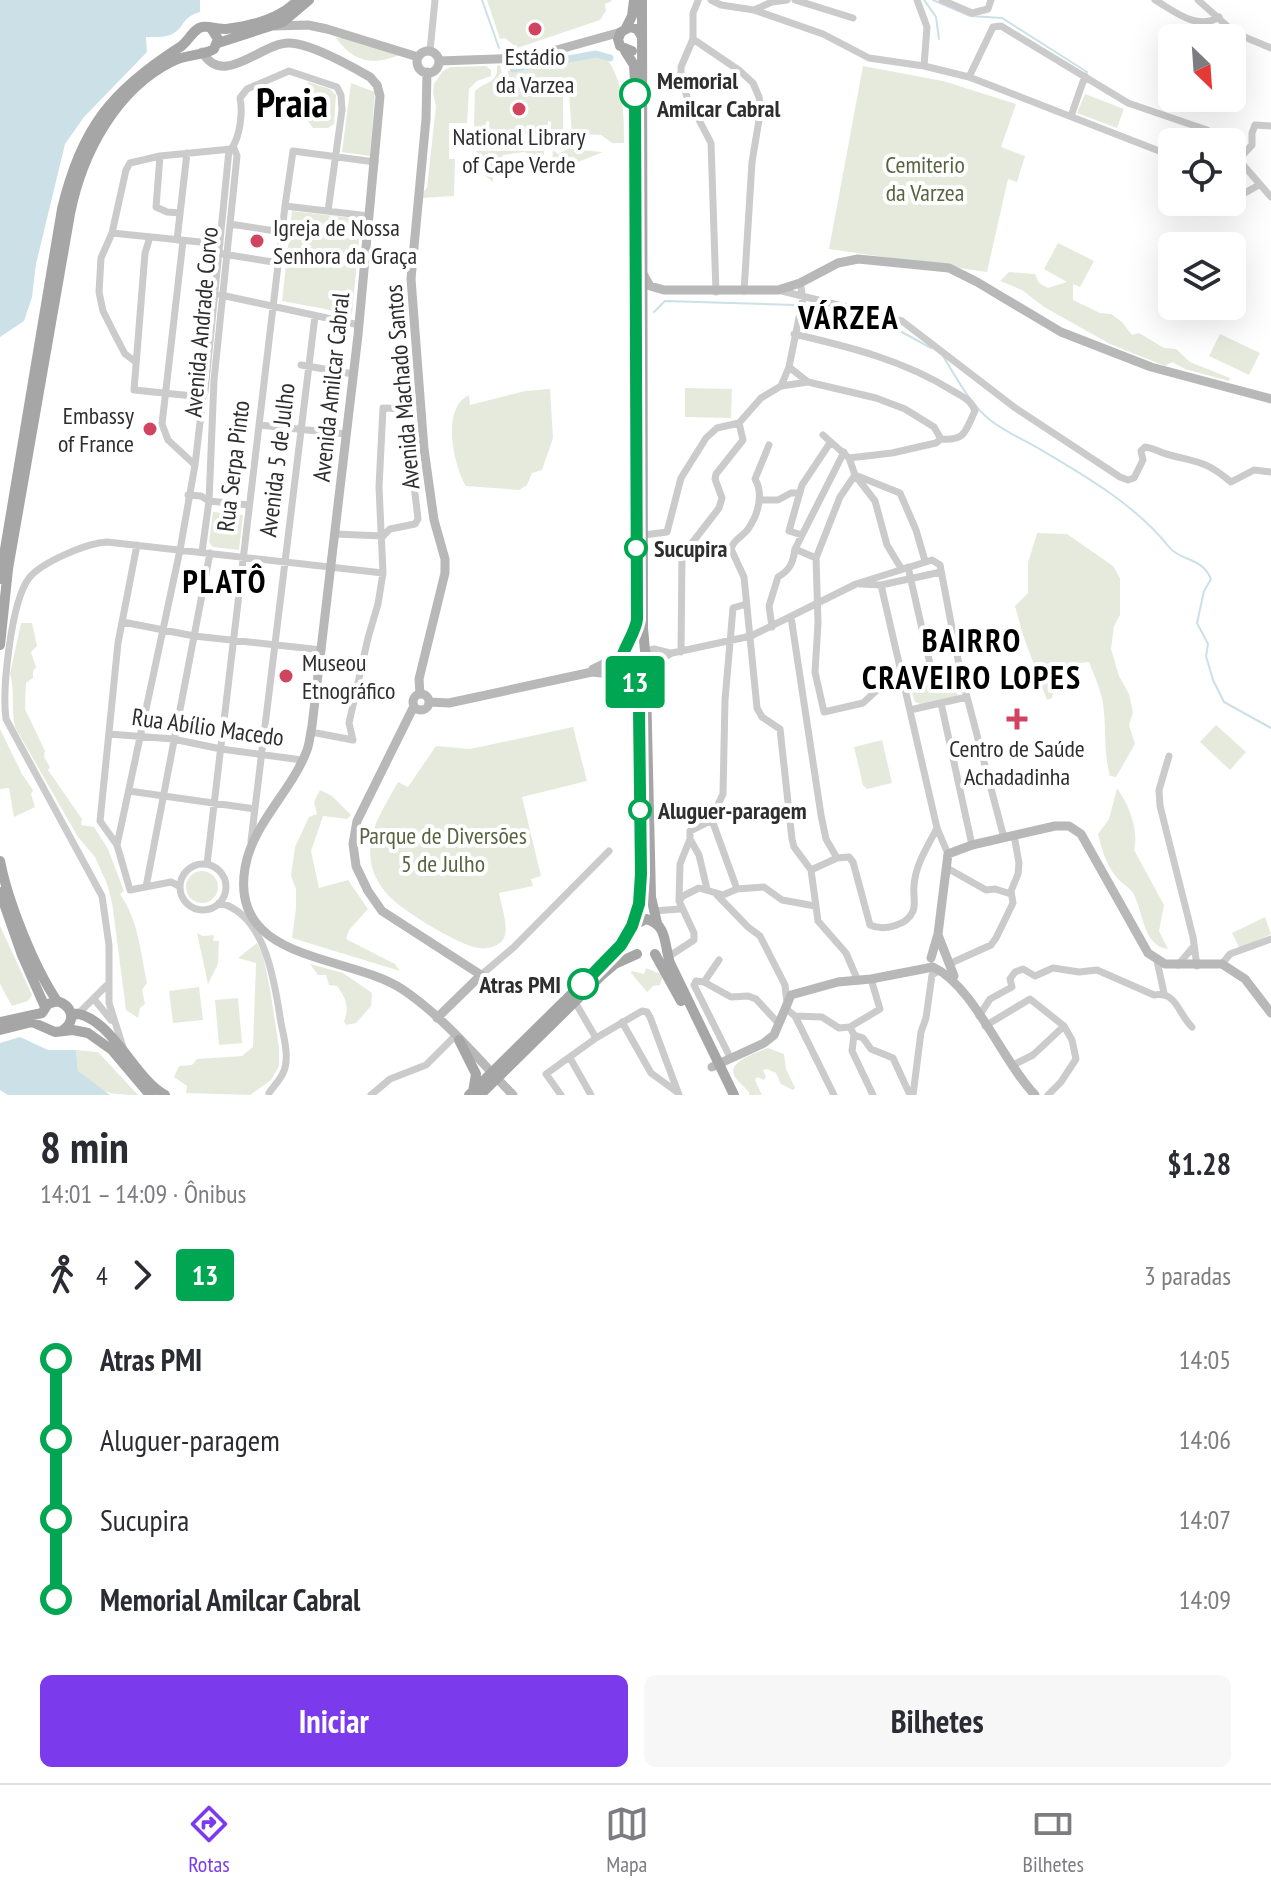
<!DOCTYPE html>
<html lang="pt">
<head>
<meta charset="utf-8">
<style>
	:root { --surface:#fff; --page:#f7f7f7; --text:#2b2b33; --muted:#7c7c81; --line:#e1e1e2; --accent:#7c3aed }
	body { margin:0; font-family:"PT Sans Narrow",sans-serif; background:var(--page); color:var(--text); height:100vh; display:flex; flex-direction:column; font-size:30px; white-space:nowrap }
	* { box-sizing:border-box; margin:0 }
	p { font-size:26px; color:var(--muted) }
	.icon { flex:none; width:44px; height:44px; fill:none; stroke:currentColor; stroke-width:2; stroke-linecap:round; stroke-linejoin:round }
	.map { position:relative; height:1095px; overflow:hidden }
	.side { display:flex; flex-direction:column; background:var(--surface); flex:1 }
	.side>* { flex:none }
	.badge { padding:0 16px; border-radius:6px; font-size:28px; line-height:52px }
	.needle { width:52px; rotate:155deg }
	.tools { position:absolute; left:1158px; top:24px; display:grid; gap:16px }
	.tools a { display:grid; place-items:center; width:88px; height:88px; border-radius:12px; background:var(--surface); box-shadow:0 8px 32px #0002; font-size:40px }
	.map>.badge { position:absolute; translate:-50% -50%; box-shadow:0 0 0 4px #fff }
	.legs { display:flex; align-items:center; gap:12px; height:88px; padding:0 40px; font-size:26px }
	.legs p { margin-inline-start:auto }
	.summary { display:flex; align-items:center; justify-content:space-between; height:136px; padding:0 40px }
	h1 { font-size:44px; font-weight:600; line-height:60px }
	.cta { display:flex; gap:16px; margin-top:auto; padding:16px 40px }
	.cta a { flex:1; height:92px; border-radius:12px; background:var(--accent); color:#fff; font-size:32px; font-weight:600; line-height:92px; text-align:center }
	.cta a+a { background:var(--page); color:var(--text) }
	ul { padding:0 40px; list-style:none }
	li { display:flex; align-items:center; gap:28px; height:80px; font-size:30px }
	li i { display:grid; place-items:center; width:12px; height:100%; margin:0 10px; background:currentColor }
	li i::after { content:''; width:20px; height:20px; margin:-10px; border:6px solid; border-radius:50%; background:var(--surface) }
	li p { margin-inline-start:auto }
	li:first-child i { background:linear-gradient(#0000 50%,currentColor 0) }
	li:last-child i { background:linear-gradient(currentColor 50%,#0000 0) }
	.tabs { display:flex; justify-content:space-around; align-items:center; height:112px; border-top:2px solid var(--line); background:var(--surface); font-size:22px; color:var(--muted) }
	.tabs a { display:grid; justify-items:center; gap:4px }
	.tabs .selected { color:var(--accent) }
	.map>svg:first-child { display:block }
	.green { fill:#e6eadd }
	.water { fill:#cce0e8 }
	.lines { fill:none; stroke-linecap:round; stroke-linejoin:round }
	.stream { stroke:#cce0e8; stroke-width:2 }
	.canal { stroke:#cce0e8; stroke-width:7 }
	.street { stroke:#cbcbcb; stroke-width:7 }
	.secondary { stroke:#b8b8b8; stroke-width:9 }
	.primary { stroke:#a6a6a6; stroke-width:10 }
	.line-1-casing { stroke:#fff; stroke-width:18 }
	.line-1 { stroke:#00a651; stroke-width:12 }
	.poi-dot { fill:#d1445f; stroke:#fff; stroke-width:3 }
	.stop-1-dot { fill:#fff; stroke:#00a651; stroke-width:4 }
	.labels { text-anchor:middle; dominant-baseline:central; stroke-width:8; stroke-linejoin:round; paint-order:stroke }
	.poi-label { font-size:24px; fill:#2e2e2e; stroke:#fff }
	.stop-label { font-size:24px; font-weight:bold; fill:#2e2e2e; stroke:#fff; text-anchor:start }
	.park-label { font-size:24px; fill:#566540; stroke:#fff }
	.street-label { font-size:24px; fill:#2e2e2e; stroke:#fff }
	.district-label { font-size:32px; font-weight:bold; letter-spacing:2px; fill:#000; stroke:#fff }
	.town-label { font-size:40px; font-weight:bold; fill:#000; stroke:#fff }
</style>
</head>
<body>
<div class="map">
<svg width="1271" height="1095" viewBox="0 0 1271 1095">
	<rect width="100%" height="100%" fill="#fff"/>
	<path class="green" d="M487,0H611L612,1L605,4L606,11L600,20L517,48L505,38L500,39Z
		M345,37L404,53C375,66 355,64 336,38Z
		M593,57L606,58C624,80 624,116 624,143H612L601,135L572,134L569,93L560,82L512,80L508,76V71H523Z
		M500,65L503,80L512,87L553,86L560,89L563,95V130L561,134L551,137V122L548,121V137H528L521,129H514L509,137L490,138L489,121L486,122V138L478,134L474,125L475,91C485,81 498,84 497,66Z
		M486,66L491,70V76L477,81L469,89L467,123H449V159H455L454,196L422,198V193L427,188L436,106L433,93L434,84L443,71L450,67Z
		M863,66L943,81L1016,104L1001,147L1025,156L1017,182L1008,179L987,272L829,249Z
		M308,82L330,89L336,95L334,124L328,128H313L303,115Z
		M351,83L375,92L370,156L342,152Z
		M1085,94L1124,109L1117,128L1077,113Z
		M568,149L603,152L578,162L552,161L553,150L558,154Z
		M476,151H544V158L524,152L503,155L493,169V182L484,175L482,160Z
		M292,211L361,219L352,314L282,301Z
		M1058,243L1094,261L1080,287L1073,284V300L1100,313L1111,314L1122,322L1132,335L1139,333L1164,348L1176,349L1190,362L1230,378L1229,381L1185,369L1172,362L1165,366L1110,344L1044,307L1022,290L1000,281L1009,272L1035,274L1039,283L1048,288L1067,282L1044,269Z
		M1220,334L1260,353L1249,375L1209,356Z
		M685,388L732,389L731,418L685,417Z
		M550,389L553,438L542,470L532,473L527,485L519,490L466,486C453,464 441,408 469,395L470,405L525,391Z
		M213,512L243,515L239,550L213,547L209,542Z
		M1037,533L1067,534L1113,566L1120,578V615L1114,626L1111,649L1119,676L1129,694L1133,712L1129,725L1135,744L1116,777L1110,776C1104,754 1106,734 1104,712C1103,694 1095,678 1089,662L1064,665L1055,678L1052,698L1047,700L1023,635L1015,606L1028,593V563Z
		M21,623H32L37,646L31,652L36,667L33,671V678L26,683L25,709L45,751L44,757L50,767L48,770L82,819L81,825L94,827L108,849L124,891L120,894C139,922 140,950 147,983L142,990L145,1004L140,1008L138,1018L126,1010L112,902L107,884L95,857L78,837L15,727C11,709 15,688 10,674Z
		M953,679L959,686L957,697L923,705L915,702L912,693L918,686Z
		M1216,725L1246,752L1230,770L1200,742Z
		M573,727L587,781L522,797L541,876L531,879L533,886L499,893C501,905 511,931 502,941C497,947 486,949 479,948C460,946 401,910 388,895C380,886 373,875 371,862C366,832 384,808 398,782L408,787L436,746L470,749Z
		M0,729L22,774L33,790L31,794L35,807L14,817L9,788L0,789Z
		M882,740L892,783L867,789L863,785L854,747Z
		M1117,788C1129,805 1139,830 1134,850L1164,905L1159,931L1168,949C1143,947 1143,910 1133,893C1130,888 1123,884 1119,880C1107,867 1102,851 1098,834L1109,819Z
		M320,790L332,796L351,815L347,819L323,816L311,851L319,888L348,880L368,909L349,930L346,939L395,964L400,971L292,938L296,908V889L291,876L295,847L309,817L317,814L314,802Z
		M186 887a16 16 0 1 1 32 0a16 16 0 1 1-32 0Z
		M1265,917L1271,934L1240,949L1232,933Z
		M0,926L32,995L28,1001L12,1006L0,984Z
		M197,933L203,936L214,935L213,941H219L218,964L208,984Z
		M257,943L263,955L270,989L279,1048V1066L271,1080L250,1095L186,1093L187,1086L174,1077L179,1066L192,1065L197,1059L242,1056L253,1047L256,963L238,958Z
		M310,964L343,973L372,993L371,1006L356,1023L346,1025L344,1021C350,1008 345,996 337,986L329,985L326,975H318Z
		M646,968L663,975L660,985L653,986L647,992L631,973L632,971L644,974Z
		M199,987L203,1020L173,1023L169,991Z
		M238,998L242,1043L219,1045L215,1000Z
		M768,1048L784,1054L786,1069L795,1088L793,1090L781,1084L776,1073L767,1069L763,1070L766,1077L764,1080L757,1077L755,1080L762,1095H749V1092C745,1087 738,1082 735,1077C725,1062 758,1052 768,1048Z
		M76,1050L98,1052L138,1095C105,1095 103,1093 78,1071Z"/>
	<path class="water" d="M0,0H200V12C182,17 185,26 174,33C166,38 155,37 146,37L147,52L84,117L65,144L36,264L32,297L24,321L0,337Z
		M20,1037L48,1050H76L78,1071L110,1095H8L0,1090V1043Z"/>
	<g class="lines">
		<path class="stream" d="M482,0L499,48
			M924,0L936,17L939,39
			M933,0L970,16L1002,18L1087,72
			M813,307L878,319L931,348
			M654,312L665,301L796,305
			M943,356C956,377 970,404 990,420C1004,431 1022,439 1038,448C1084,475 1136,505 1169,547C1181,562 1201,556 1211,579L1204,591L1197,623L1208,644L1206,656L1213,680L1224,702L1271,728"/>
		<path class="canal" d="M513,69L596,54L610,58"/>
		<path class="street" d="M711,0L721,5L754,10L823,34L869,58L924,66L927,27L917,0
			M795,0L853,18
			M942,0L972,13L988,9L991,0
			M1155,0C1174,11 1197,31 1219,17
			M1198,0L1235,33L1271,48
			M698,1L693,13V39L681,67V77L687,97L711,143L716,292
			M754,10L772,2L787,0
			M1194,38L1196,22
			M693,39L740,71L753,83L759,97L761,108L752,162L744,291
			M430,51L435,0
			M924,66L969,77L1172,156
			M969,77L993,27L1001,26L1128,103L1207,130L1223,142
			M1071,116L1085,76
			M1232,152L1271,197
			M160,156L156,207L167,212L180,213
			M1238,160L1252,145V133L1255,125L1271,126
			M1232,190L1241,195L1259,185
			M285,206L293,151L375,162
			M230,224L282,232
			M112,233L220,244
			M150,237L145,253L134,390L203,397
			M177,240L187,153
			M183,241L162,424L168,440L195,465
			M223,254L279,263
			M800,283L803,298L789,367L808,382L876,398L905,409L934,427L941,439L936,443L892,453L849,458
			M778,290L902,321L1014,407L1120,477L1128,480L1134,478L1143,460L1141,451L1145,447C1154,448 1161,453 1170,455C1200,463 1206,461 1231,482L1254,470L1271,472
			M221,295L359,325
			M794,334C850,347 903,360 953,391C963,397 971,400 975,411C965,431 966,441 941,439
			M136,362L125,354L114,333L103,311L99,292L101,258L112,233L126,170L130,163L160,156L231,149C240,138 243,112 240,98L247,89L289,71L337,87L341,95L342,110L328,211
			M301,365L353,374
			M781,386L808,382
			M259,425L346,434
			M823,435L849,458L855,475L875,501L887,545L901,568
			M769,445L755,479C764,494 758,515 748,529C743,537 734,538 731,549L744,577L757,708L762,717L780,729L792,839L794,847L811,870L818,921L846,953L858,981
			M188,495L201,496L209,501L249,505
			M759,500H778L791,493H798
			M335,534L383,536
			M644,535L667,532L681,478L706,438L717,428L739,423L761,398L781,386L789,367
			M802,535L789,531L802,485L830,443
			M137,545L118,643L100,821L117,845L130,890L171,882L179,886
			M795,549L816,558L818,623L815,672L824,712L863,703L877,690L960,670
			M202,552L209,501L214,380L237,156L234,148
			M816,558L840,497L855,475L900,493L916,530L925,561
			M908,567L933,677
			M860,584L881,585L941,572
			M881,585L937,828L948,854
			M791,617L821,815L826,839L837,858
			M123,622L194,636L322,650
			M772,627L769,606L778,577C790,570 793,563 795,549L844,452
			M645,651L654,649L670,653
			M681,652L682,556L719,508L722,498L715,479L716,474L743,440L739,423
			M650,666L672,653L751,636L856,584L932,560L940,565L960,670L1004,838
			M941,703L972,845
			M910,710L967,697
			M311,732L353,740L349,723L368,638L378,604L383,573L379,487L383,408L410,409V451L418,519L415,524L390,529L383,536
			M109,734L173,739L221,749L302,760
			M1169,756L1159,790L1160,806L1193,937L1197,966
			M129,791L255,809
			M690,839V831L714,819
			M251,841L315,316
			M117,845L180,550L195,465L203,397L205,392L229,150
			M180 887a23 23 0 1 1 46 0a23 23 0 1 1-46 0Z
			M207,864L285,206L369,216
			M947,868L986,890L995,889L1011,894
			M811,870L837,858L849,857L853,862L870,925C883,931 907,926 913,911C916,904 913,894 914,886C915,865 928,846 937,828
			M146,887L210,553
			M737,889L713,823L714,813L723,794L725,700L733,608L746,604
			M717,895L748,927L760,936L785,985L787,1003
			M679,901L680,864L690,839L699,855L707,889
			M219,903C266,913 275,984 281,1023C284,1038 290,1059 283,1073C280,1080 273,1087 269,1093
			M653,911L680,909
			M668,957L694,940V933L679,901L683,896L699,888L723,895L737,889L764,887L782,900L815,906
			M719,960L704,982L696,981L694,985L730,1057
			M1157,961L1164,993
			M949,964L991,945L996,938L1013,903L1011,891L1018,874L1019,863L1014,835
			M1222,964L1230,954L1271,939
			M1178,965L1194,946
			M481,975L514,947L609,851
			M871,979L880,1009L850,1027L854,1035L852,1051L873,1095
			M704,982L731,997L748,996L756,999L778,1023
			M94,999L111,1020
			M575,1002L596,1038
			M785,1008L795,1016L834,1095
			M795,1016L822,1017L839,1028L850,1027
			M979,1016L990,999L1012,987L1010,979L1015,972L1023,969L1035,976L1053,968L1079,972L1097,970L1154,995C1177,991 1178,1014 1192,1027
			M75,1017L107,985
			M622,1022L651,1073L677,1092
			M985,1026L1030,999L1064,1026L1033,1055L1013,1065
			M854,1035L863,1038L871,1049L893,1058L910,1095
			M123,1047L109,1003V945L102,896L6,719C2,689 11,602 29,578C42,562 87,543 107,542L383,573
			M570,1058L591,1095
			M371,1095L390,1079L426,1065L455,1036
			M561,1095L546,1074L596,1038L642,1011L647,1012L650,1017L679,1095
			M913,1095L921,1032L926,1018L932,975L940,970
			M1048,1095L1061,1082L1076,1059L1072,1040L1064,1026"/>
		<path class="secondary" d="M275,26L308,25L327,29L418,57
			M417 62a11 11 0 1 1 22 0a11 11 0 1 1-22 0Z
			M202,52C224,89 261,42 290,43C312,44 351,66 370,77L377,85L380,96L358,335L312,726C310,734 310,742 307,750C292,791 252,824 245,868C229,963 349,954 402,989C444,1017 478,1059 513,1095
			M439,61L528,58L621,32
			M643,274L650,286L664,290H778L800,283L838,263L858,259L949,268L977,282L1061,332L1151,367L1271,399
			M593,669L622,655
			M413 702a8 8 0 1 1 16 0a8 8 0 1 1-16 0Z
			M420,694L419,679L445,573V559L434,520L424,449L411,279L426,119L427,72
			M429,702L449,703L592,672L628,676
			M414,706L357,821L353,844L356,866L368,891L382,911L481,975L437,1018
			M938,935L954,976
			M931,958L938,934L948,854L972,845L1055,826H1069L1081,834L1148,953L1165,964H1222L1245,979L1271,1013
			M712,1067L764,1043L774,1035L791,995L838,982L871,979L933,967C974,986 1002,1061 1035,1095"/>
		<path class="primary" d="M642,0L643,628L645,651L650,662L646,685L651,897L657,923
			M626,28L632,16L634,0
			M218,43L283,22L309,0
			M625,51L634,65L635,81L637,602
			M632,51L620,46L618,39L621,32L630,27L637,29L641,35
			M0,579L62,209C81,129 111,91 180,47C188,42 193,29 202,27C209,26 218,29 226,29C252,26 280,19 298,0
			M637,618C637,625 637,631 633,637C628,648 608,669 630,676C637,679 642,675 647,670
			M0,645L8,569L70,214C82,153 116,89 173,61C186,54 203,56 214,49L218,39L211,28
			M631,677C643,694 644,872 640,901C638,909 635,917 632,925
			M0,861C8,902 34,967 57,1001
			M0,892L22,955L45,1007
			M655,954L681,1001
			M71,1013C110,1013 134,1079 165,1095
			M0,1022L42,1013L48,1004L57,1001C73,1006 76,1021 63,1030
			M0,1030L32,1022L55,1032L73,1030L88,1033L112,1050L150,1095
			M459,1040L476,1074L473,1092
			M469,1095L613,953L632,926L646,919C668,924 664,946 670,963L734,1095
			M480,1095L602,975L615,964L637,954"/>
	</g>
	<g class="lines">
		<g class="line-1-casing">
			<path id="line-1" d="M583,984L621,945L632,926L639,904L641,874L639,709L634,681C631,678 627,676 624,673C612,661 636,636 637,619L635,94"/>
		</g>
		<use href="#line-1" class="line-1"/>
	</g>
	<g class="poi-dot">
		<circle cx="535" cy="29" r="8"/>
		<circle cx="519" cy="109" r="8"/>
		<circle cx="257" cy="241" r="8"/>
		<circle cx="150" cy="429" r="8"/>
		<circle cx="286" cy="676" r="8"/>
		<path d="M1013 707h8v8h8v8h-8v8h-8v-8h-8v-8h8z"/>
	</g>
	<g class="stop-1-dot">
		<circle cx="635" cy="94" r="14"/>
		<circle cx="636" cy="548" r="10"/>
		<circle cx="640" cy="810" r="10"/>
		<circle cx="583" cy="984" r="14"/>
	</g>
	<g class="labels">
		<g class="poi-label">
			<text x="535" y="56">Estádio<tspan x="535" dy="28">da Varzea</tspan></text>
			<text x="519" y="136">National Library<tspan x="519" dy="28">of Cape Verde</tspan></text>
			<text x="273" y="227" text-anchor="start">Igreja de Nossa<tspan x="273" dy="28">Senhora da Graça</tspan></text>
			<text x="134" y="415" text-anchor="end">Embassy<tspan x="134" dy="28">of France</tspan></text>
			<text x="302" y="662" text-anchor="start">Museou<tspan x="302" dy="28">Etnográfico</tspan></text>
			<text x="1017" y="748">Centro de Saúde<tspan x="1017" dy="28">Achadadinha</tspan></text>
		</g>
		<g class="stop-label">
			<text x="657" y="80">Memorial<tspan x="657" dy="28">Amilcar Cabral</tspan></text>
			<text x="654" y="548">Sucupira</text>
			<text x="658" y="810">Aluguer-paragem</text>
			<text x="561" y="984" text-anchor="end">Atras PMI</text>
		</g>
		<g class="park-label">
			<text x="925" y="164">Cemiterio<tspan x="925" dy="28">da Varzea</tspan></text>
			<text x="443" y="835">Parque de Diversões<tspan x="443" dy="28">5 de Julho</tspan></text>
		</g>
		<g class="street-label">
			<text transform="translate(201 322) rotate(-85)">Avenida Andrade Corvo</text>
			<text transform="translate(331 387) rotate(-84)">Avenida Amilcar Cabral</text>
			<text transform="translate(402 387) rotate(-95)">Avenida Machado Santos</text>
			<text transform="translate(277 460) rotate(-83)">Avenida 5 de Julho</text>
			<text transform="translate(233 466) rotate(-83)">Rua Serpa Pinto</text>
			<text transform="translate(208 727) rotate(8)">Rua Abílio Macedo</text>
		</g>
		<g class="district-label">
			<text x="849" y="317">VÁRZEA</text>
			<text x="225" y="581">PLATÔ</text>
			<text x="972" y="640">BAIRRO<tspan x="972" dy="37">CRAVEIRO LOPES</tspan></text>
		</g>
		<g class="town-label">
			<text x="292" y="102">Praia</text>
		</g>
	</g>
</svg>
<div class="tools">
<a><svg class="needle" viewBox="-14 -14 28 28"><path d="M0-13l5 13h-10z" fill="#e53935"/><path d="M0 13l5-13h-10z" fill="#7c7c81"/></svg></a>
<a><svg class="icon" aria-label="locate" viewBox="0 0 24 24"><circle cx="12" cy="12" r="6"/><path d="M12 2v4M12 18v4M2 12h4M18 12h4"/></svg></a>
<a><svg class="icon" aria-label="layers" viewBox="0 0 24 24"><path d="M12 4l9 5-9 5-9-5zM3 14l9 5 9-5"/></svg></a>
</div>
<b class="badge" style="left:635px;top:682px;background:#00a651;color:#fff">13</b>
</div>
<section class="side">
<div class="summary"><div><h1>8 min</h1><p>14:01 – 14:09 · Ônibus</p></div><b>$1.28</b></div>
<div class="legs"><svg class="icon" aria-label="walk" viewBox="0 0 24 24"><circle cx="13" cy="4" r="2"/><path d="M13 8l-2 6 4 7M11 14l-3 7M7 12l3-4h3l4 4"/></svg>4<svg class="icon" aria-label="forward" viewBox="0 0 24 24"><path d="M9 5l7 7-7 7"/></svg><b class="badge" style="background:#00a651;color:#fff">13</b><p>3 paradas</p></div>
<ul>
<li><i style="color:#00a651"></i><b>Atras PMI</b><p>14:05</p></li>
<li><i style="color:#00a651"></i><span>Aluguer-paragem</span><p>14:06</p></li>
<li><i style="color:#00a651"></i><span>Sucupira</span><p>14:07</p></li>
<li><i style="color:#00a651"></i><b>Memorial Amilcar Cabral</b><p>14:09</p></li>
</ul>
<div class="cta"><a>Iniciar</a><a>Bilhetes</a></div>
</section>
<nav class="tabs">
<a class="selected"><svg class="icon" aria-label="directions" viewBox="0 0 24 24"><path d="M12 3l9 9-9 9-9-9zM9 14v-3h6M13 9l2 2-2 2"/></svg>Rotas</a>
<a><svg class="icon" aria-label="map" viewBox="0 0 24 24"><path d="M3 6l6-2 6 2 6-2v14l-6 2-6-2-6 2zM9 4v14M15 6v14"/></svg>Mapa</a>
<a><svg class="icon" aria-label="tickets" viewBox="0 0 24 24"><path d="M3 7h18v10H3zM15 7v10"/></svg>Bilhetes</a>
</nav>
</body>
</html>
